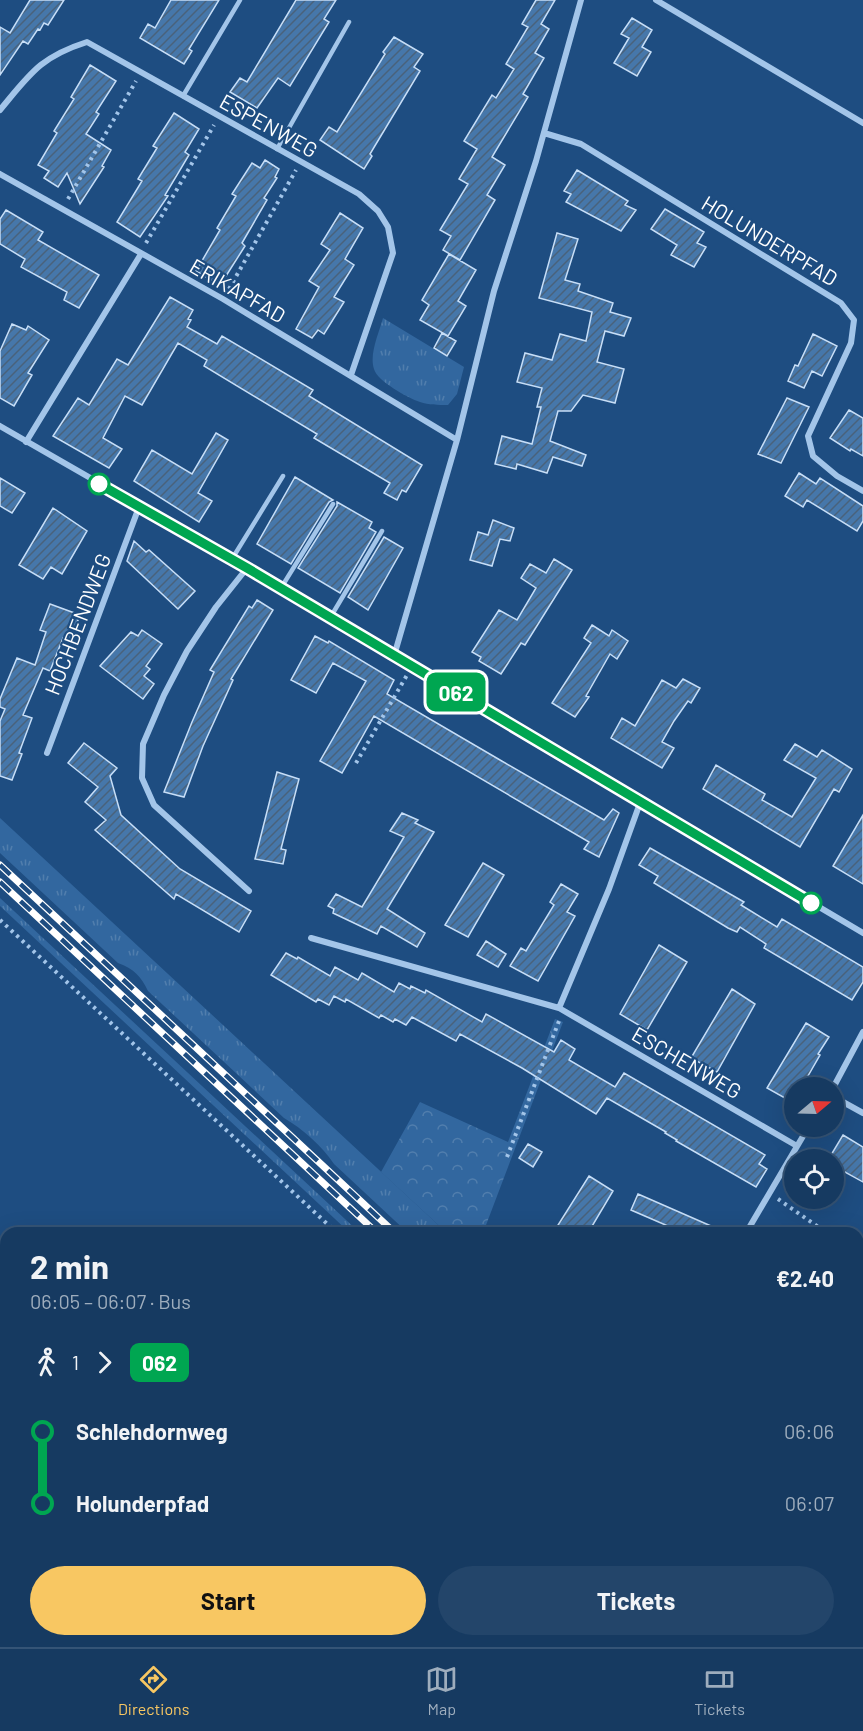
<!DOCTYPE html>
<html lang="en">
<head>
<meta charset="utf-8">
<style>
	:root { --surface:#163a61; --page:#23456a; --text:#f1f3f6; --muted:#9eadbd; --line:#355476; --accent:#f8c762 }
	body { margin:0; font-family:Barlow,sans-serif; background:var(--page); color:var(--text); height:100vh; display:flex; flex-direction:column; font-size:22px; white-space:nowrap }
	* { box-sizing:border-box; margin:0 }
	p { font-size:20px; color:var(--muted) }
	.icon { flex:none; width:33px; height:33px; fill:none; stroke:currentColor; stroke-width:2; stroke-linecap:round; stroke-linejoin:round }
	.map { position:relative; flex:1; overflow:hidden }
	.details { position:absolute; left:0px; top:1227px; width:864px; height:420px; display:flex; flex-direction:column; background:var(--surface); border-radius:18px 18px 0 0; box-shadow:0 6px 24px #0002,0 0 0 2px var(--line) }
	.details>* { flex:none }
	.badge { padding:0 12px; border-radius:9px; font-size:21px; line-height:39px }
	.needle { width:39px; rotate:71deg }
	.fabs { position:absolute; left:784px; top:1077px; display:grid; gap:12px }
	.fabs a { display:grid; place-items:center; width:60px; height:60px; border-radius:50%; background:var(--surface); box-shadow:0 6px 24px #0002,0 0 0 2px var(--line); font-size:30px }
	.map>.badge { position:absolute; translate:-50% -50%; box-shadow:0 0 0 3px #fff }
	.legs { display:flex; align-items:center; gap:9px; height:66px; padding:0 30px; font-size:20px }
	.legs p { margin-inline-start:auto }
	.summary { display:flex; align-items:center; justify-content:space-between; height:102px; padding:0 30px }
	h1 { font-size:33px; font-weight:700; line-height:45px }
	.cta { display:flex; gap:12px; margin-top:auto; padding:12px 30px }
	.cta a { flex:1; height:69px; border-radius:36px; background:var(--accent); color:#111; font-size:24px; font-weight:700; line-height:69px; text-align:center }
	.cta a+a { background:var(--page); color:var(--text) }
	ul { padding:0 30px; list-style:none }
	li { display:flex; align-items:center; gap:21px; height:72px; font-size:22px }
	li i { display:grid; place-items:center; width:9px; height:100%; margin:0 8px; background:currentColor }
	li i::after { content:''; width:15px; height:15px; margin:-8px; border:4px solid; border-radius:50%; background:var(--surface) }
	li p { margin-inline-start:auto }
	li:first-child i { background:linear-gradient(#0000 50%,currentColor 0) }
	li:last-child i { background:linear-gradient(currentColor 50%,#0000 0) }
	.menu { display:flex; justify-content:space-around; align-items:center; height:84px; border-top:2px solid var(--line); background:var(--surface); font-size:16px; color:var(--muted) }
	.menu a { display:grid; justify-items:center; gap:3px }
	.menu .selected { color:var(--accent) }
	.map>svg:first-child { display:block }
	.grass { fill:url(#grass-tufts) }
	.park { fill:url(#park-crowns) }
	.building { fill:url(#building-hatch); stroke:#c7def7; stroke-width:1.5 }
	.lines { fill:none; stroke-linecap:round; stroke-linejoin:round }
	.path { stroke:#a3c5e9; stroke-width:4; stroke-dasharray:3 4.5; stroke-linecap:butt }
	.lane { stroke:#a3c5e9; stroke-width:4.5 }
	.street { stroke:#a3c5e9; stroke-width:6 }
	.rail-casing { stroke:#fff; stroke-width:7 }
	.rail { stroke:#1e4d81; stroke-width:4.5; stroke-dasharray:14; stroke-linecap:butt }
	.line-1-casing { stroke:#fff; stroke-width:14 }
	.line-1 { stroke:#00a651; stroke-width:9 }
	.stop-1-dot { fill:#fff; stroke:#00a651; stroke-width:3 }
	.labels { text-anchor:middle; dominant-baseline:central; stroke-width:4.5; stroke-linejoin:round; paint-order:stroke }
	.street-label { font-size:21px; fill:#fff; stroke:#1e4d81 }
</style>
</head>
<body>
<div class="map">
<svg width="863" height="1647" viewBox="0 0 863 1647">
	<defs>
		<pattern id="grass-tufts" width="24" height="20" patternUnits="userSpaceOnUse" patternTransform="scale(1.5)"><rect width="24" height="20" fill="#32679f"/><path d="M3 7l-1-3M5 7V3M7 7l1-3M15 17l-1-3M17 17v-4M19 17l1-3" fill="none" stroke="#517ead"/></pattern>
		<pattern id="park-crowns" width="20" height="18" patternUnits="userSpaceOnUse" patternTransform="scale(1.5)"><rect width="20" height="18" fill="#32679f"/><path d="M2 6a3 3 0 1 1 6 0M12 15a3 3 0 1 1 6 0" fill="none" stroke="#517ead"/></pattern>
		<pattern id="building-hatch" width="6" height="6" patternUnits="userSpaceOnUse" patternTransform="scale(1.5)"><rect width="6" height="6" fill="#4677aa"/><path d="M-1 1l2-2M0 6l6-6M5 7l2-2" fill="none" stroke="#49627b"/></pattern>
	</defs>
	<rect width="100%" height="100%" fill="#1e4d81"/>
	<path class="grass" d="M383,318L464,367L457,394L448,405C438,405 429,405 420,402C408,398 377,381 374,369C369,354 379,333 383,318Z
		M0,818L447,1233H408L334,1164C322,1146 303,1129 284,1118L148,991C141,976 134,969 118,963L0,853Z
		M0,898L360,1233H350L0,906Z"/>
	<path class="park" d="M555,1019L563,1022L483,1233H447L381,1172L420,1102L508,1142Z"/>
	<path class="building" d="M30,0H64L48,25L44,23L40,30L38,29L28,44L23,41L0,75V27L10,33Z
		M171,0H219L189,49L192,51L184,64L140,38L148,24L155,28Z
		M296,0H336L324,19L329,22L290,86L278,78L257,108L230,92L240,78L247,82Z
		M536,0H555L541,24L549,29L535,53L544,58L523,94L528,97L492,157L505,165L487,195L495,200L460,260L443,250L451,236L440,230L468,184L459,179L477,149L464,141L492,95L496,98L514,69L506,64L528,27L522,24Z
		M632,18L652,30L642,47L651,52L637,76L614,63L629,38L621,34Z
		M394,37L423,54L414,67L420,71L370,154L372,156L364,169L320,140L329,127L337,132L385,54L383,52Z
		M90,65L116,81L96,112L99,114L86,134L111,150L102,166L104,167L80,204L67,173L58,187L44,178L49,171L38,165L57,133L54,131L74,99L71,97Z
		M174,113L199,129L185,152L189,155L165,195L168,196L140,237L117,222L142,181L138,179L157,148L153,146Z
		M265,160L279,169L275,177L277,178L264,198L267,200L242,243L245,246L226,276L224,275L219,285L196,271L220,230L217,228L236,196L232,194L252,163L260,168Z
		M577,170L628,201L625,205L636,210L621,231L566,202L571,194L564,191Z
		M665,209L704,232L697,243L706,247L694,267L671,255L677,245L651,229Z
		M6,210L43,232L38,240L99,275L79,308L64,300L67,292L21,267L25,259L0,244V219Z
		M340,213L363,228L345,259L354,265L334,297L344,302L324,334L318,330L312,338L296,329L319,287L309,281L330,250L321,244Z
		M557,233L578,239L565,280L580,284L578,291L613,303L610,312L631,318L624,336L605,331L597,362L624,369L615,403L583,395L571,411H558L550,441L586,455L582,466L553,457L547,473L517,464L516,469L495,464L502,436L532,444L541,407H537L542,388L517,382L525,353L552,360L560,334L586,341L592,312L539,298Z
		M449,254L476,270L458,301L466,306L448,336L420,320L429,305L422,300Z
		M170,297L193,310L188,319L191,320L187,327L217,344L222,336L313,390L309,396L422,465L406,492L402,490L397,500L384,493L390,483L314,438L317,434L204,366L207,360L178,343L142,405L125,396L103,438L122,449L109,468L53,436L78,398L89,405L117,359L128,365Z
		M12,324L26,330L28,326L49,340L28,373L32,375L14,406L0,398V351Z
		M442,333L456,341L447,356L434,348Z
		M813,334L837,346L822,376L812,371L804,388L788,381L795,365L798,366Z
		M787,398L809,407L781,463L758,454Z
		M849,410L863,418V456L851,449L850,451L830,438Z
		M216,433L228,440L198,493L212,501L199,522L134,481L152,450L192,474Z
		M799,473L816,484L820,478L863,506V521L857,531L807,500L803,507L785,496Z
		M295,477L333,500L329,502L291,564L257,544Z
		M0,478L25,493L12,513L0,506Z
		M337,502L372,522L369,528L376,532L340,593L298,568L337,506Z
		M53,508L87,531L62,574L51,567L43,579L19,565Z
		M493,520L514,528L510,541L500,539L492,566L470,560L478,532L488,535Z
		M384,537L403,548L368,610L348,597Z
		M134,541L146,552L149,550L195,591L178,609L127,561Z
		M554,559L572,570L525,645L521,643L501,674L479,661L481,657L472,652L499,610L517,620L536,588L521,578L530,564L546,573Z
		M257,600L273,610L231,679L233,680L203,746L184,797L164,792L192,722L214,672L210,670L249,606L252,608Z
		M50,604L80,615L70,641L63,638L50,671L43,668L23,715L32,718L19,753L22,754L12,780L0,776V721L5,709L0,707V699L17,658L35,665L46,632L40,630Z
		M592,625L609,636L612,630L628,641L617,659L610,654L586,696L589,697L575,717L552,703L591,643L584,638Z
		M142,630L162,644L146,666L150,669L144,676L154,684L143,699L100,666L131,632L138,636Z
		M315,636L328,643L329,641L394,680L387,694L500,760L604,820L613,809L619,813L599,857L584,849L589,842L374,716L342,773L320,761L366,681L333,663L316,693L291,680Z
		M683,679L700,688L691,703L688,701L674,721L662,742L674,748L662,768L611,738L622,718L635,726L662,680L676,688Z
		M84,743L117,768L110,776L121,815L180,869L251,911L239,932L176,894L174,899L95,830L106,820L85,802L98,787L68,763Z
		M795,744L817,757L822,750L852,769L839,792L834,789L800,847L703,789L716,765L765,794L762,800L792,817L816,778L784,760Z
		M277,772L299,779L281,849L286,850L283,864L255,859Z
		M402,813L418,820L415,823L434,832L387,909L425,933L417,947L381,926L377,934L333,913L334,909L328,906L336,894L362,907L404,837L390,831Z
		M863,815V884L833,866Z
		M650,848L744,902L741,905L777,927L782,919L863,967V982L852,1000L764,948L766,944L740,927L737,932L728,928L654,883L658,876L639,865Z
		M483,863L504,875L468,937L445,925Z
		M561,884L578,894L567,912L575,916L538,981L510,966L521,948L526,951L554,905L550,902Z
		M486,941L506,954L498,967L477,955Z
		M659,945L687,962L647,1030L620,1014Z
		M286,953L297,959L298,957L330,976L335,967L358,980L362,973L394,992L399,983L410,989L411,986L425,993L426,990L482,1022L486,1014L554,1052L561,1040L575,1049L569,1060L615,1087L624,1073L765,1155L759,1164L767,1169L756,1187L676,1141L677,1140L665,1133L666,1132L607,1098L596,1114L522,1068L460,1034L456,1041L412,1017L406,1025L395,1019L393,1022L381,1015L379,1018L346,999L345,1002L334,996L329,1005L318,999L316,1002L271,975Z
		M732,989L755,1004L717,1072L691,1058Z
		M806,1023L829,1037L818,1054L820,1055L801,1088H795V1097L792,1102L767,1088Z
		M843,1135L863,1147V1182L834,1166V1160H828Z
		M528,1144L542,1152L533,1167L519,1158Z
		M589,1176L613,1191L588,1233H553Z
		M638,1194L727,1233H684L631,1210Z"/>
	<g class="lines">
		<path class="path" d="M68,199L136,81
			M146,243L214,125
			M229,289L296,170
			M356,763L407,675
			M0,920L337,1233
			M507,1157L559,1021
			M778,1199L827,1233
			M858,1254L863,1257
			M858,1393L863,1385"/>
		<path class="lane" d="M183,96L240,0
			M277,149L349,22
			M232,559L283,476
			M281,588L333,504
			M330,618L382,531"/>
		<path class="street" d="M656,0L863,123
			M0,110C30,74 40,57 87,42L359,194L378,211L388,227L393,253L351,375
			M544,133L581,144L841,303L854,320L851,343L808,436L813,456L837,476L863,491
			M0,174L223,299L457,440
			M0,426L247,568L863,933
			M26,442L141,254
			M247,568L216,607L187,651L164,695L143,744L142,778L154,805L249,891
			M394,656L457,440L494,291L536,161L581,0
			M47,753L139,507
			M311,938L559,1008L609,889L640,803
			M559,1008L797,1146
			M833,1088L863,1032
			M834,1097L863,1113
			M628,1230L632,1233
			M746,1233L809,1126
			M858,1437L863,1441
			M771,1641L777,1647
			M330,1647L333,1641"/>
		<g class="rail-casing">
			<path id="rail" d="M0,865L395,1233
				M0,882L377,1233
				M815,1641L821,1647
				M832,1641L838,1647"/>
		</g>
		<use href="#rail" class="rail"/>
	</g>
	<g class="lines">
		<g class="line-1-casing">
			<path id="line-1" d="M99,484L247,568L811,903"/>
		</g>
		<use href="#line-1" class="line-1"/>
	</g>
	<g class="stop-1-dot">
		<circle cx="99" cy="484" r="10"/>
		<circle cx="811" cy="903" r="10"/>
	</g>
	<g class="labels">
		<g class="street-label">
			<text transform="translate(269 125) rotate(29)">ESPENWEG</text>
			<text transform="translate(770 240) rotate(31)">HOLUNDERPFAD</text>
			<text transform="translate(238 290) rotate(30)">ERIKAPFAD</text>
			<text transform="translate(77 624) rotate(-69)">HOCHBENDWEG</text>
			<text transform="translate(687 1062) rotate(30)">ESCHENWEG</text>
		</g>
	</g>
</svg>
<div class="fabs">
<a><svg class="needle" viewBox="-14 -14 28 28"><path d="M0-13l5 13h-10z" fill="#e53935"/><path d="M0 13l5-13h-10z" fill="#9eadbd"/></svg></a>
<a><svg class="icon" aria-label="locate" viewBox="0 0 24 24"><circle cx="12" cy="12" r="6"/><path d="M12 2v4M12 18v4M2 12h4M18 12h4"/></svg></a>
</div>
<b class="badge" style="left:456px;top:692px;background:#00a651;color:#fff">062</b>
<section class="details">
<div class="summary"><div><h1>2 min</h1><p>06:05 – 06:07 · Bus</p></div><b>€2.40</b></div>
<div class="legs"><svg class="icon" aria-label="walk" viewBox="0 0 24 24"><circle cx="13" cy="4" r="2"/><path d="M13 8l-2 6 4 7M11 14l-3 7M7 12l3-4h3l4 4"/></svg>1<svg class="icon" aria-label="forward" viewBox="0 0 24 24"><path d="M9 5l7 7-7 7"/></svg><b class="badge" style="background:#00a651;color:#fff">062</b></div>
<ul>
<li><i style="color:#00a651"></i><b>Schlehdornweg</b><p>06:06</p></li>
<li><i style="color:#00a651"></i><b>Holunderpfad</b><p>06:07</p></li>
</ul>
<div class="cta"><a>Start</a><a>Tickets</a></div>
</section>
</div>
<nav class="menu">
<a class="selected"><svg class="icon" aria-label="directions" viewBox="0 0 24 24"><path d="M12 3l9 9-9 9-9-9zM9 14v-3h6M13 9l2 2-2 2"/></svg>Directions</a>
<a><svg class="icon" aria-label="map" viewBox="0 0 24 24"><path d="M3 6l6-2 6 2 6-2v14l-6 2-6-2-6 2zM9 4v14M15 6v14"/></svg>Map</a>
<a><svg class="icon" aria-label="tickets" viewBox="0 0 24 24"><path d="M3 7h18v10H3zM15 7v10"/></svg>Tickets</a>
</nav>
</body>
</html>
